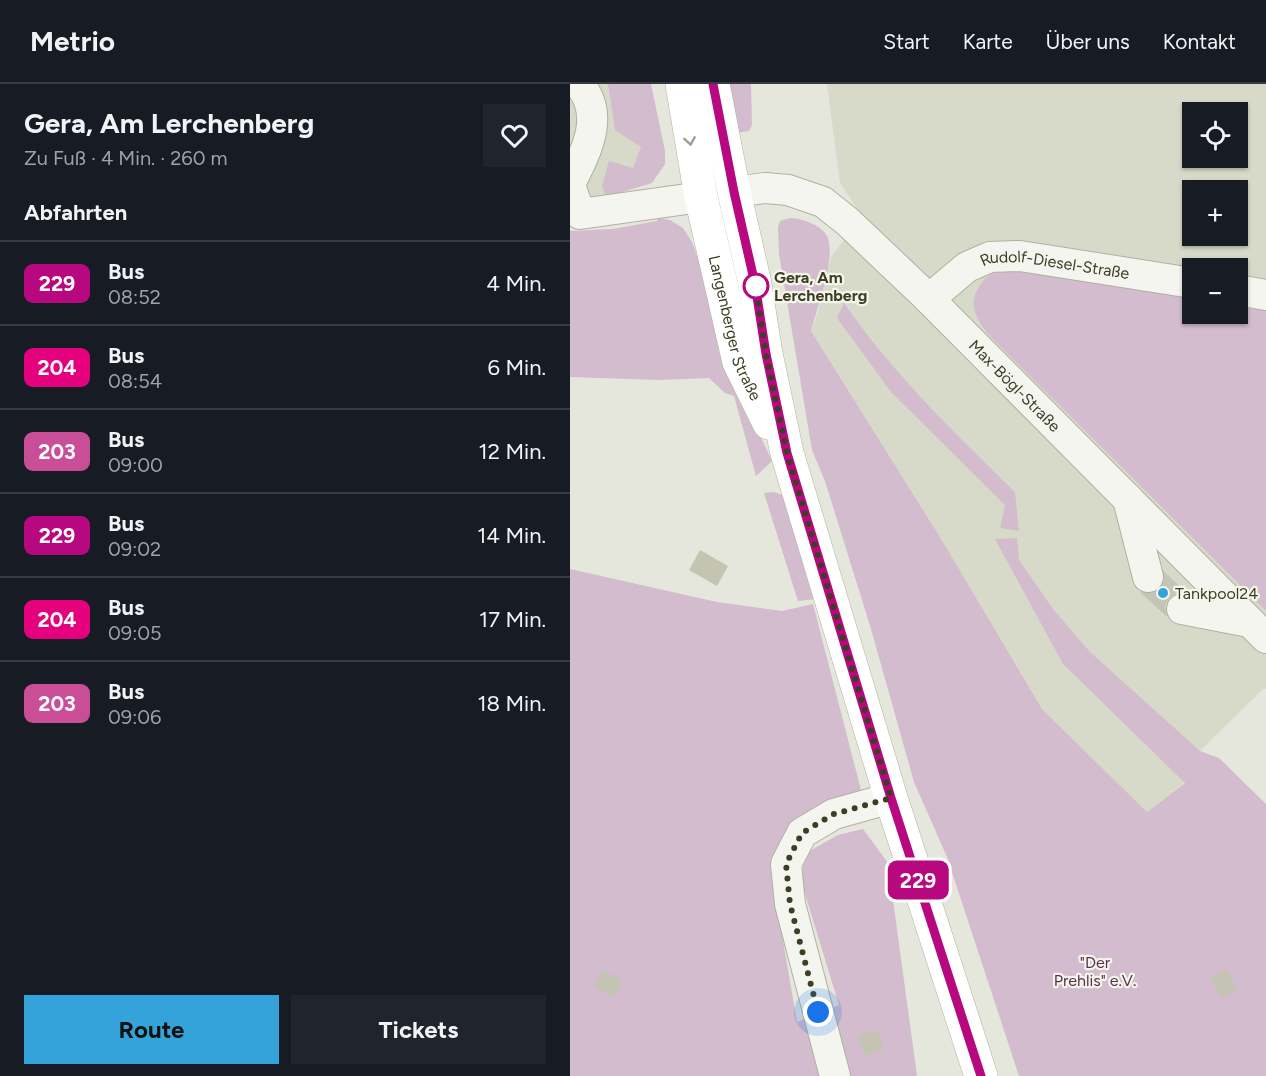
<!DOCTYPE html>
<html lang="de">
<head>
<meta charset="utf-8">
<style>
	:root { --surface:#171b24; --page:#20242c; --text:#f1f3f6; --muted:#9ea1a6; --line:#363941; --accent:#34a3d9 }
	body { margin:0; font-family:Figtree,sans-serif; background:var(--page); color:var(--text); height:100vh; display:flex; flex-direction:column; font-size:22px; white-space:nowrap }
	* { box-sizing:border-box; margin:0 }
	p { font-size:20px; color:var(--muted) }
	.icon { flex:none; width:33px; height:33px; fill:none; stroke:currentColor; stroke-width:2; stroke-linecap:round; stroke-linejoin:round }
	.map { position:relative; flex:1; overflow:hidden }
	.sheet { display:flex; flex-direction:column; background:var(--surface); width:570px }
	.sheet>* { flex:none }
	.badge { padding:0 12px; border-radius:9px; font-size:21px; line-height:39px }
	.tools { position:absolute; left:612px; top:18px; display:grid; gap:12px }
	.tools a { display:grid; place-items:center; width:66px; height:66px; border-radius:0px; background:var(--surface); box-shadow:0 2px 4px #0004; font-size:30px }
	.you { position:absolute; width:30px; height:30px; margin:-15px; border:4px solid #fff; border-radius:50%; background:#1a73e8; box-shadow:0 0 0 9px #1a73e833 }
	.map>.badge { position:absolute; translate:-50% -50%; box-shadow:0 0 0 3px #fff }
	h2 { padding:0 24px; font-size:22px; line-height:54px }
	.round { display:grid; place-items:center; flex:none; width:63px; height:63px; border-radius:0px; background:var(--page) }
	.head { display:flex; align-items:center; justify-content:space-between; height:102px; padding:0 24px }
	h1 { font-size:28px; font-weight:700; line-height:45px }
	.cta { display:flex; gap:12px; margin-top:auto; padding:12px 24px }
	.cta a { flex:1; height:69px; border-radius:0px; background:var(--accent); color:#111; font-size:24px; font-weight:700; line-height:69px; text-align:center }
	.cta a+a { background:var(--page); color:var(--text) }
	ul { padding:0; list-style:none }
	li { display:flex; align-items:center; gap:18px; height:84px; padding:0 24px; border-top:2px solid var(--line) }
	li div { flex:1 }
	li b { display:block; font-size:22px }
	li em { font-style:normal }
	li .badge { min-width:66px; font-weight:700; text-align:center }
	header { display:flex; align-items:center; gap:36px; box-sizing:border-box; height:84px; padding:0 30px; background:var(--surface); border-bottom:2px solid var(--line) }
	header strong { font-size:28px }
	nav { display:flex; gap:33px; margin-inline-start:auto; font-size:21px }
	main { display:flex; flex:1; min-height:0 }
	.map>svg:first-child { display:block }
	.built { fill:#d8dac9; fill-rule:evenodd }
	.green { fill:#d2bccd }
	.building { fill:#c3c5b2 }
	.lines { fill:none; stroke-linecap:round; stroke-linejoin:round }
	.minor-tunnel { stroke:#c4c5b7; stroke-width:30; stroke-dasharray:30 15; stroke-linecap:butt }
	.minor-casing { stroke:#b0b1a1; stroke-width:32 }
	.major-casing { stroke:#b2b49a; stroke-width:34 }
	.minor { stroke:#f5f5ef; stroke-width:30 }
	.major { stroke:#fff; stroke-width:33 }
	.oneway { stroke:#9e9f92 }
	.line-casing { stroke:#fff; stroke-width:14 }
	.line { stroke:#b7087f; stroke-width:9 }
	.walk { stroke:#3c3f24; stroke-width:6; stroke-dasharray:0 10.8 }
	.stop-dot { fill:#fff; stroke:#b7087f; stroke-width:3 }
	.poi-dot { fill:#34a3d9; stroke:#f4f5eb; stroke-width:2 }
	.labels { text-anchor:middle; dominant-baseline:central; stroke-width:4.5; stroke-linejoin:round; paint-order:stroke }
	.street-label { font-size:16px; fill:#3c3f24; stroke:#f4f5eb }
	.stop-label { font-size:16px; font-weight:bold; fill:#3c3f24; stroke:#f4f5eb; text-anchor:start }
	.poi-label { font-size:16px; fill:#3c3f24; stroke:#f4f5eb; text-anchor:start }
	.park-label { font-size:16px; fill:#5c304f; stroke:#f4f5eb }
</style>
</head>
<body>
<header>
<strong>Metrio</strong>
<nav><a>Start</a><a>Karte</a><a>Über uns</a><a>Kontakt</a></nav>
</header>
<main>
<section class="sheet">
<div class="head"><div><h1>Gera, Am Lerchenberg</h1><p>Zu Fuß · 4 Min. · 260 m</p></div><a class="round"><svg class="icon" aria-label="heart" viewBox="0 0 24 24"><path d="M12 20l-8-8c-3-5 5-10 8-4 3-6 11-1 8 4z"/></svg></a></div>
<h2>Abfahrten</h2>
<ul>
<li><span class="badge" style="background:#b7087f;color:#fff">229</span><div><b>Bus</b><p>08:52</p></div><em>4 Min.</em></li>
<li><span class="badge" style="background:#e5007d;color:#fff">204</span><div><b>Bus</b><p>08:54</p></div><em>6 Min.</em></li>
<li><span class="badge" style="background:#ca4e97;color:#fff">203</span><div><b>Bus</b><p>09:00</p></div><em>12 Min.</em></li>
<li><span class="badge" style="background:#b7087f;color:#fff">229</span><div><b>Bus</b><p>09:02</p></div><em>14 Min.</em></li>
<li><span class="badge" style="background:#e5007d;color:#fff">204</span><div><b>Bus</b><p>09:05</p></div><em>17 Min.</em></li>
<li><span class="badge" style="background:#ca4e97;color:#fff">203</span><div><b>Bus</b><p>09:06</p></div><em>18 Min.</em></li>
</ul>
<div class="cta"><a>Route</a><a>Tickets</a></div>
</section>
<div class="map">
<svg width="696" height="992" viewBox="0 0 696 992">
	<rect width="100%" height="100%" fill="#e6e7dc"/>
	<path class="built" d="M0,0H68L84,91L34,114L0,119Z
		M257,0H696V605L694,604L630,667L615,698L577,728L472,625L391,490L241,247L248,228L261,173L292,132L270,99ZM622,28H668V74H622ZM622,106H668V152H622ZM622,184H668V230H622Z"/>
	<path class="green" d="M38,0H81L95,67V80L82,99L36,113L32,102L39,77L63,84L71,63L45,46Z
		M157,0H181L182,41L179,47L167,49Z
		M88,134L100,136L113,144L122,158L130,180L166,300L202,377L186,392L164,312L155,309L139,294L89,296L0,293V147L43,145L87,137Z
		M220,134C233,135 250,140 257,152C267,173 247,224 241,247L371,455L472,625L577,728L615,699L493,580L425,455L447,454L449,476L483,525L520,568L630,667L649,674L696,720V992H449L377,773L344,698L301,545L255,397L242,366L209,170L208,143L210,137Z
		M458,187L622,213V230H668V220L696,225V527L418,250C405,233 397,219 411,200C414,195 420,190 425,189C435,186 448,188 458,187Z
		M274,219C323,290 384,348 445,408L449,447L430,444L435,421L321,308L267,234Z
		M204,408L213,411L247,515L228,517L194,409Z
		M0,485L147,518L212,527L243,520L291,706L258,720L214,758L200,781L227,938L269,921L232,800L234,770L268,751L293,745L318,779L347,992H0Z"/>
	<path class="building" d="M130,466L158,482L147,502L119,486Z
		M595,492L613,508L606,509L599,514L595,522L597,533L570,508L582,510L590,506L594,498Z
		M656,885L667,905L651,914L640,894Z
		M33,886L52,896L43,913L24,902Z
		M307,946L314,965L295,972L288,953Z"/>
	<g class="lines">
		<path class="minor-tunnel" d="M578,493L612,525"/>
		<g class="minor-casing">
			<g id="minor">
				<path d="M0,100C16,68 36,31 9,0"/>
				<path d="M0,101L10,130L131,113"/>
				<path id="s1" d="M164,108L195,104L218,106L253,118L278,138L359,215L696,554"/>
				<path d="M668,206L696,211"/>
				<path id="s2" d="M359,215L397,183L420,173L450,172L622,199"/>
				<path d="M558,415L578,493"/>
				<path d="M612,525L679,538"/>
				<path d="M265,992L220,820L216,780L232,749L264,730L321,714"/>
			</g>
		</g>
		<g class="major-casing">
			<g id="major">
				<path id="s3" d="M112,0L131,113L169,278L199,339"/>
				<path d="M143,0L164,108L185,200L196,270L217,369L321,714L411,992"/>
			</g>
		</g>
		<use href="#minor" class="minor"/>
		<use href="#major" class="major"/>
	</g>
	<defs><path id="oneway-chevron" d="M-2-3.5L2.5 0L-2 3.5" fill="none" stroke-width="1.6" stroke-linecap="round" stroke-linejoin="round" transform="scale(1.5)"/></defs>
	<use class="oneway" href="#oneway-chevron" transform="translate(120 57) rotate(81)"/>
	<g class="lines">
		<g class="line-casing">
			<path id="line" d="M143,0L164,108L185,200L196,270L217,369L321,714L411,992"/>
		</g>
		<use href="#line" class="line"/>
		<path class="walk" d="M186,202L185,200L196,270L217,369L321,714L264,730L232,749L216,780L220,820L248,928"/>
	</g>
	<circle class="stop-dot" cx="186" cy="202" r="12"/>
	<circle class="poi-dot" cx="593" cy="509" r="6"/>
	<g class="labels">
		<g class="street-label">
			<text stroke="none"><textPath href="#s2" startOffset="140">Rudolf-Diesel-Straße</textPath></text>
			<text stroke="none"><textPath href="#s3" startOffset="250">Langenberger Straße</textPath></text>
			<text stroke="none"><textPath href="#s1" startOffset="357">Max-Bögl-Straße</textPath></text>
		</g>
		<g class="stop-label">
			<text x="204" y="193">Gera, Am<tspan x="204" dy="18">Lerchenberg</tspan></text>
		</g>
		<g class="poi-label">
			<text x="605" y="509">Tankpool24</text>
		</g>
		<g class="park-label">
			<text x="525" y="878">"Der<tspan x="525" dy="18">Prehlis" e.V.</tspan></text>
		</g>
	</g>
</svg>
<div class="tools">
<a><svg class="icon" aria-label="locate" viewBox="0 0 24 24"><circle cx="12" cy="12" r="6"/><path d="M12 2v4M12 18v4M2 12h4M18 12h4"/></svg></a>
<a>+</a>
<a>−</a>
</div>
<div class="you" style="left:248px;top:928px"></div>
<b class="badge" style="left:348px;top:796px;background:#b7087f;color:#fff">229</b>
</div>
</main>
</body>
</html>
